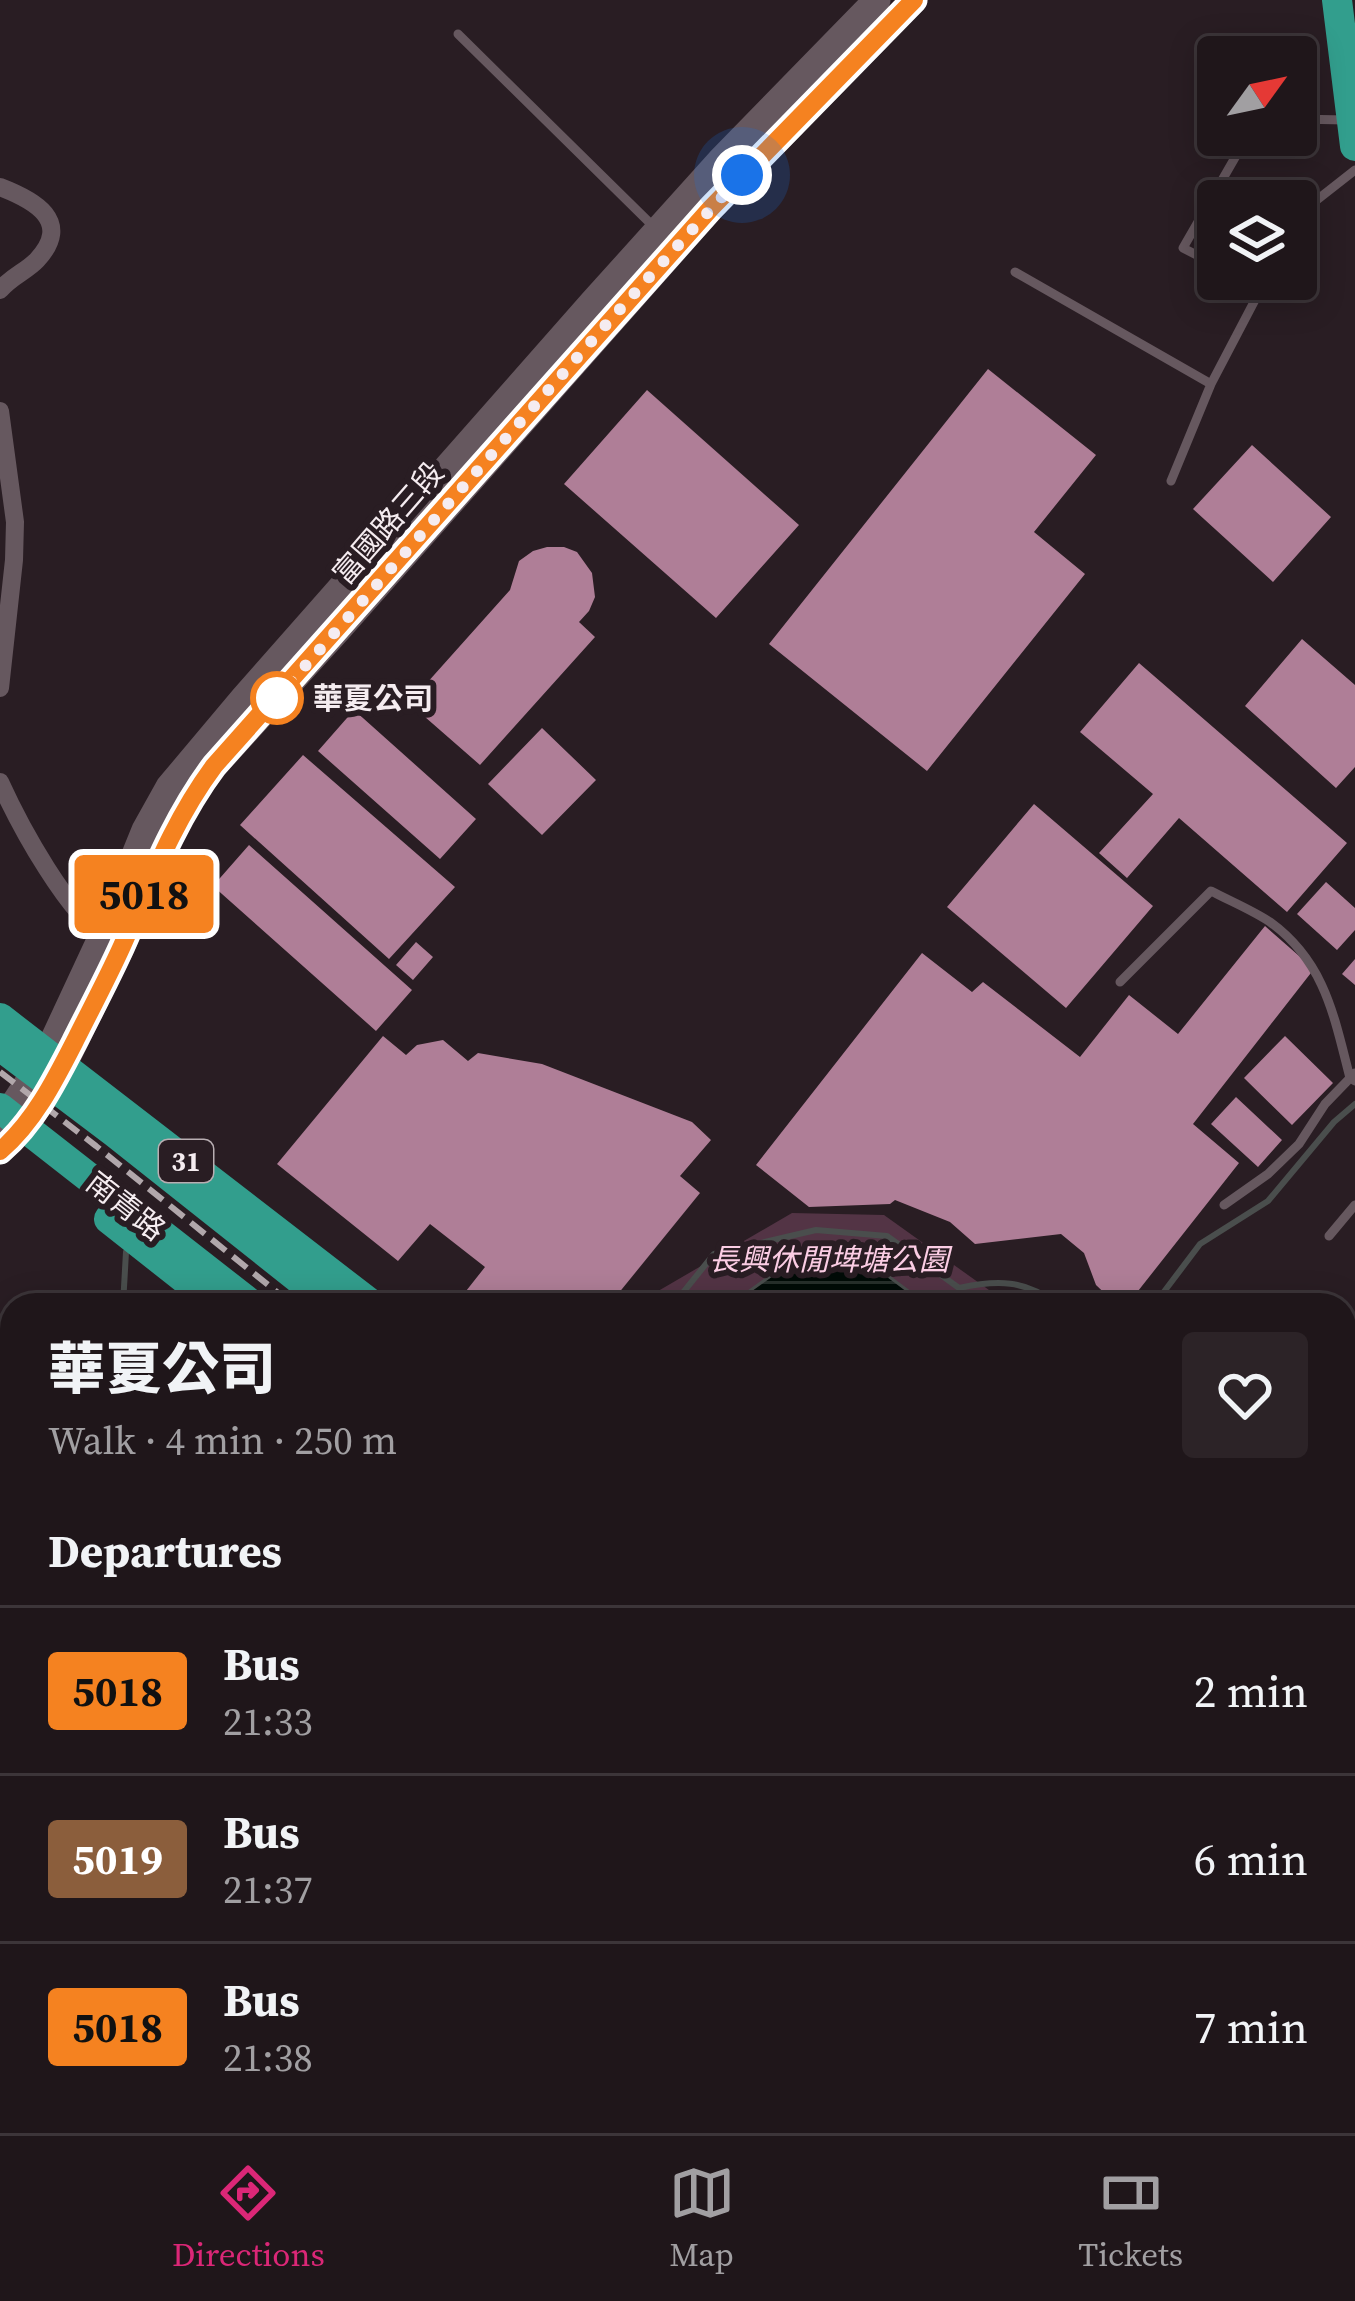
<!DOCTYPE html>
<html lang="en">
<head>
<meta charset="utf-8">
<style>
	:root { --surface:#1f161a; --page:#2c2327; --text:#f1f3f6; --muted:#a19fa2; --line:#3c3539; --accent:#db2777 }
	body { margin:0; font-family:"Source Serif 4","Noto Sans TC",serif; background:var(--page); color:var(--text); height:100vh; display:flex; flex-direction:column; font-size:45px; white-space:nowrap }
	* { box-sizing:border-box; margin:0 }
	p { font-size:39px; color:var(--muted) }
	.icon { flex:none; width:66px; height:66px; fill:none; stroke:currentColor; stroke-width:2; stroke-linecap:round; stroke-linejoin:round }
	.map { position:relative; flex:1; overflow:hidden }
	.sheet { position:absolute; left:0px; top:1293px; width:1356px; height:840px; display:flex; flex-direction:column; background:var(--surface); border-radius:36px 36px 0 0; box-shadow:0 6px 30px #0003,0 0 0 3px var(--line) }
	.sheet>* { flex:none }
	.badge { padding:0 24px; border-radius:9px; font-size:42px; line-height:78px }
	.needle { width:78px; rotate:57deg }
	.buttons { position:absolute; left:1197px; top:36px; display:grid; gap:24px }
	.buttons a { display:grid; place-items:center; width:120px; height:120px; border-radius:12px; background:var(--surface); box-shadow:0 6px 30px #0003,0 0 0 3px var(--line); font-size:60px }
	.you { position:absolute; width:60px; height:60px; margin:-30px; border:9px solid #fff; border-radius:50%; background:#1a73e8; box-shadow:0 0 0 18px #1a73e833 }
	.map>.badge { position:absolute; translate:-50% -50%; box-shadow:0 0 0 6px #fff }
	h2 { padding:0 48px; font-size:45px; line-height:108px }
	.round { display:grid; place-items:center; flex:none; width:126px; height:126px; border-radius:12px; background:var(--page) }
	.headline { display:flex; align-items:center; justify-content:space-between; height:204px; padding:0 48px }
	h1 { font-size:57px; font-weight:800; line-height:90px }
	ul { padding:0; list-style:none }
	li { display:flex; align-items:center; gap:36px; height:168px; padding:0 48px; border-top:3px solid var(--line) }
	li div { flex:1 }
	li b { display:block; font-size:45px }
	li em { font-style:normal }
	li .badge { min-width:132px; font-weight:700; text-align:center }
	.tabs { display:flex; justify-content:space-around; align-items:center; height:168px; border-top:3px solid var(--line); background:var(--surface); font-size:33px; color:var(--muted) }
	.tabs a { display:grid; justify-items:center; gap:6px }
	.tabs .current { color:var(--accent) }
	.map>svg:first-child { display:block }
	.green { fill:#533445 }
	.water { fill:url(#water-rules); stroke:#4a4e4d; stroke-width:3 }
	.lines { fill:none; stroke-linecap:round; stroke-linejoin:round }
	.stream { stroke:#4a4e4d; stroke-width:6 }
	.building { fill:#af7e97 }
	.lane { stroke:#66585f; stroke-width:9 }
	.street { stroke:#66585f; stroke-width:18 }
	.secondary { stroke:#66585f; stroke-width:27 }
	.primary { stroke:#329e8d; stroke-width:30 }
	.rail { stroke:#b1a7ab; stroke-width:6; stroke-dasharray:18 9; stroke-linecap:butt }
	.line-casing { stroke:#fff; stroke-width:27 }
	.line { stroke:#f58220; stroke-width:18 }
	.walk { stroke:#f5ecf0; stroke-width:12; stroke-dasharray:0 21.6 }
	.stop-dot { fill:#fff; stroke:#f58220; stroke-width:6 }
	.labels { text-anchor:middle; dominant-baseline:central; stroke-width:12; stroke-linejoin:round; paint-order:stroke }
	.shield { fill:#291d23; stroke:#b8aeb2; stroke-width:3 }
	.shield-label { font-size:27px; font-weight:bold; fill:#f5ecf0 }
	.street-label { font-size:30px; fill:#f5ecf0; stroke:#291d23 }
	.stop-label { font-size:30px; font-weight:bold; fill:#f5ecf0; stroke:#291d23; text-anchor:start }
	.park-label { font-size:30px; font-style:italic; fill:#fbcde4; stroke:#291d23 }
</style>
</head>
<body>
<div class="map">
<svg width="1355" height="2133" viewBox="0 0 1355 2133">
	<defs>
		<pattern id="water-rules" width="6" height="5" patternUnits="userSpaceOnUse" patternTransform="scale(3)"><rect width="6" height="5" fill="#000b07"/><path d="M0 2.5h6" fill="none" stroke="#262f2b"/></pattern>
	</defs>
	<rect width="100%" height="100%" fill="#291d23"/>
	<path class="green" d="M792,1213L884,1215L1010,1305H648L653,1294Z
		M1344,1543L1355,1551V2043L1344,2039Z"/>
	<path class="water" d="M872,1264L927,1305H730L786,1265Z
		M1344,1597L1355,1604V2007L1344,2005Z"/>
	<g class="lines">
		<path class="stream" d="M123,1305L126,1252
			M673,1305L714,1254L816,1230L887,1236L959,1288C996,1280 1026,1279 1057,1305
			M1154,1305L1200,1244L1268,1201L1334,1122L1355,1104
			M0,1876L12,1875
			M65,2133L66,2121"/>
	</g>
	<path class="building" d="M988,369L1096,455L1034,532L1085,574L927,771L769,644Z
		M647,390L799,525L716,618L564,484Z
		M1252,445L1331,517L1273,582L1193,509Z
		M547,547H564L577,552L592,573L595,597L589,611L579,622L595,637L480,765L409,703L510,590L519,561L533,551Z
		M1302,639L1355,685V767L1336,788L1245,706Z
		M1139,663L1347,843L1287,912L1179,818L1127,878L1099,853L1153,794L1080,732Z
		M354,710L476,819L440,859L318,751Z
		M542,728L596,780L542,835L488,784Z
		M303,755L455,887L389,959L240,825Z
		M1034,804L1153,906L1066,1008L947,907Z
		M249,845L412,990L376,1031L213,886Z
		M1326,882L1355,908V930L1337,950L1297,914Z
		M1265,926L1314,969L1193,1124L1239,1163L1127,1305H1117L1096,1285L1084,1253L1061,1234L975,1244L950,1222L895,1200L890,1204L809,1207L756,1165L922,953L972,992L983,982L1080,1057L1129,995L1178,1034Z
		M416,942L433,957L413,980L396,965Z
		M1355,959V985L1342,974Z
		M383,1036L406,1055L417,1045L443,1040L468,1061L478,1053L542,1064L692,1122L711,1140L680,1176L700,1193L609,1305H455L485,1267L430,1224L398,1261L277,1164Z
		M1285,1036L1333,1083L1292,1125L1244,1078Z
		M1236,1097L1282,1140L1258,1167L1211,1124Z
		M0,1590L12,1591V1648L0,1647Z
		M0,1658H12V1857L0,1856Z
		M305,2121H404L426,2133H298Z
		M735,2121H752L765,2133H724Z
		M1062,2121H1152L1166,2133H1051Z"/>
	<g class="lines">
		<path class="lane" d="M458,34L655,228
			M1296,119L1346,120
			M1296,226L1313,203L1355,170
			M1218,266L1183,248L1248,135
			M1015,272L1211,384
			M1243,279L1261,289
			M1171,481L1211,384L1266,279
			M1120,982L1211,891C1230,901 1252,910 1270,922C1325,962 1334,1016 1350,1078L1355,1081
			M1224,1205L1268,1174L1299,1144L1325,1104L1355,1073
			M1329,1236L1355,1205"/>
		<path class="street" d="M0,187C34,200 73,221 37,260C27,271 12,276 0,290
			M0,411L15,522L14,560L0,688
			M0,782C20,826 68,915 108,939
			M1344,2066L1355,2068
			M542,2133L548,2121"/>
		<path class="secondary" d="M0,1125L47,1054L102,936L145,830L169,787L243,699L593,302L720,161L877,0
			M0,1151L24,1126L53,1086L122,946L161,856L189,799L215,765L338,630L711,208L914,0"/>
		<path class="primary" d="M1337,0L1355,146
			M0,1018L372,1305
			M0,1046L114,1132L332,1305
			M0,1108L252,1305
			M109,1219L218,1305
			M1164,2121L1177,2133
			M1197,2121L1210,2133
			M1263,2121L1276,2133
			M1302,2121L1314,2133"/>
		<path class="rail" d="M0,1072L96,1146L293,1305
			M1226,2121L1239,2133"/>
	</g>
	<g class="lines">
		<g class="line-casing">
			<path id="line" d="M0,1151C35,1121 56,1078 77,1037C92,1007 108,977 122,946C150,883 173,821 214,766L711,208L914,0"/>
		</g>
		<use href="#line" class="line"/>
		<path class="walk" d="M277,698L611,319L742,175"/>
	</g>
	<circle class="stop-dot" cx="277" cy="698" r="24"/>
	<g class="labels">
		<rect class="shield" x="159" y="1140" width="54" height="42" rx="9"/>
		<g class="shield-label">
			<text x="186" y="1161">31</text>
		</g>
		<g class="street-label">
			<text transform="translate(388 523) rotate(-49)">富國路三段</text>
			<text transform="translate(126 1206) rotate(38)">南青路</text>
		</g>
		<g class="stop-label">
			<text x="313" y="698">華夏公司</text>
		</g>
		<g class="park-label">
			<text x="829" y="1259">長興休閒埤塘公園</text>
		</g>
	</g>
</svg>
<div class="buttons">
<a><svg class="needle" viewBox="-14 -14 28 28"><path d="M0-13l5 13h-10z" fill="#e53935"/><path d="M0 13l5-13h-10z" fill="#a19fa2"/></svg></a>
<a><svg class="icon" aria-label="layers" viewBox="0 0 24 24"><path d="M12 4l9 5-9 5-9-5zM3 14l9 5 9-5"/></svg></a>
</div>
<div class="you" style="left:742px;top:175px"></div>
<b class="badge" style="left:144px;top:894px;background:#f58220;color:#111">5018</b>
<section class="sheet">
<div class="headline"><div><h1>華夏公司</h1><p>Walk · 4 min · 250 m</p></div><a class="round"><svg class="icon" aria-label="heart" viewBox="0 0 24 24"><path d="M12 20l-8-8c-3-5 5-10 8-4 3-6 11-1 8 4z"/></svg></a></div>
<h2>Departures</h2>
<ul>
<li><span class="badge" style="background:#f58220;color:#111">5018</span><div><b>Bus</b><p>21:33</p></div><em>2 min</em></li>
<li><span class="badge" style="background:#8b5e3c;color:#fff">5019</span><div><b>Bus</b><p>21:37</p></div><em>6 min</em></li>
<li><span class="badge" style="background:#f58220;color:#111">5018</span><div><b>Bus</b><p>21:38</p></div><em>7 min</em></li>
</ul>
</section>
</div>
<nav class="tabs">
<a class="current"><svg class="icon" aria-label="directions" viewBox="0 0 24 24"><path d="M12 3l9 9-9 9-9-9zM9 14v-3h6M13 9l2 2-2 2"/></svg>Directions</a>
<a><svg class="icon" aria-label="map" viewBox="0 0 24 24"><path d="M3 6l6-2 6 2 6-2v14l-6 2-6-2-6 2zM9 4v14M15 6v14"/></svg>Map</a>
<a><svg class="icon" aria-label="tickets" viewBox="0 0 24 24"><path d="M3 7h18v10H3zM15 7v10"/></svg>Tickets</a>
</nav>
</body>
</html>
